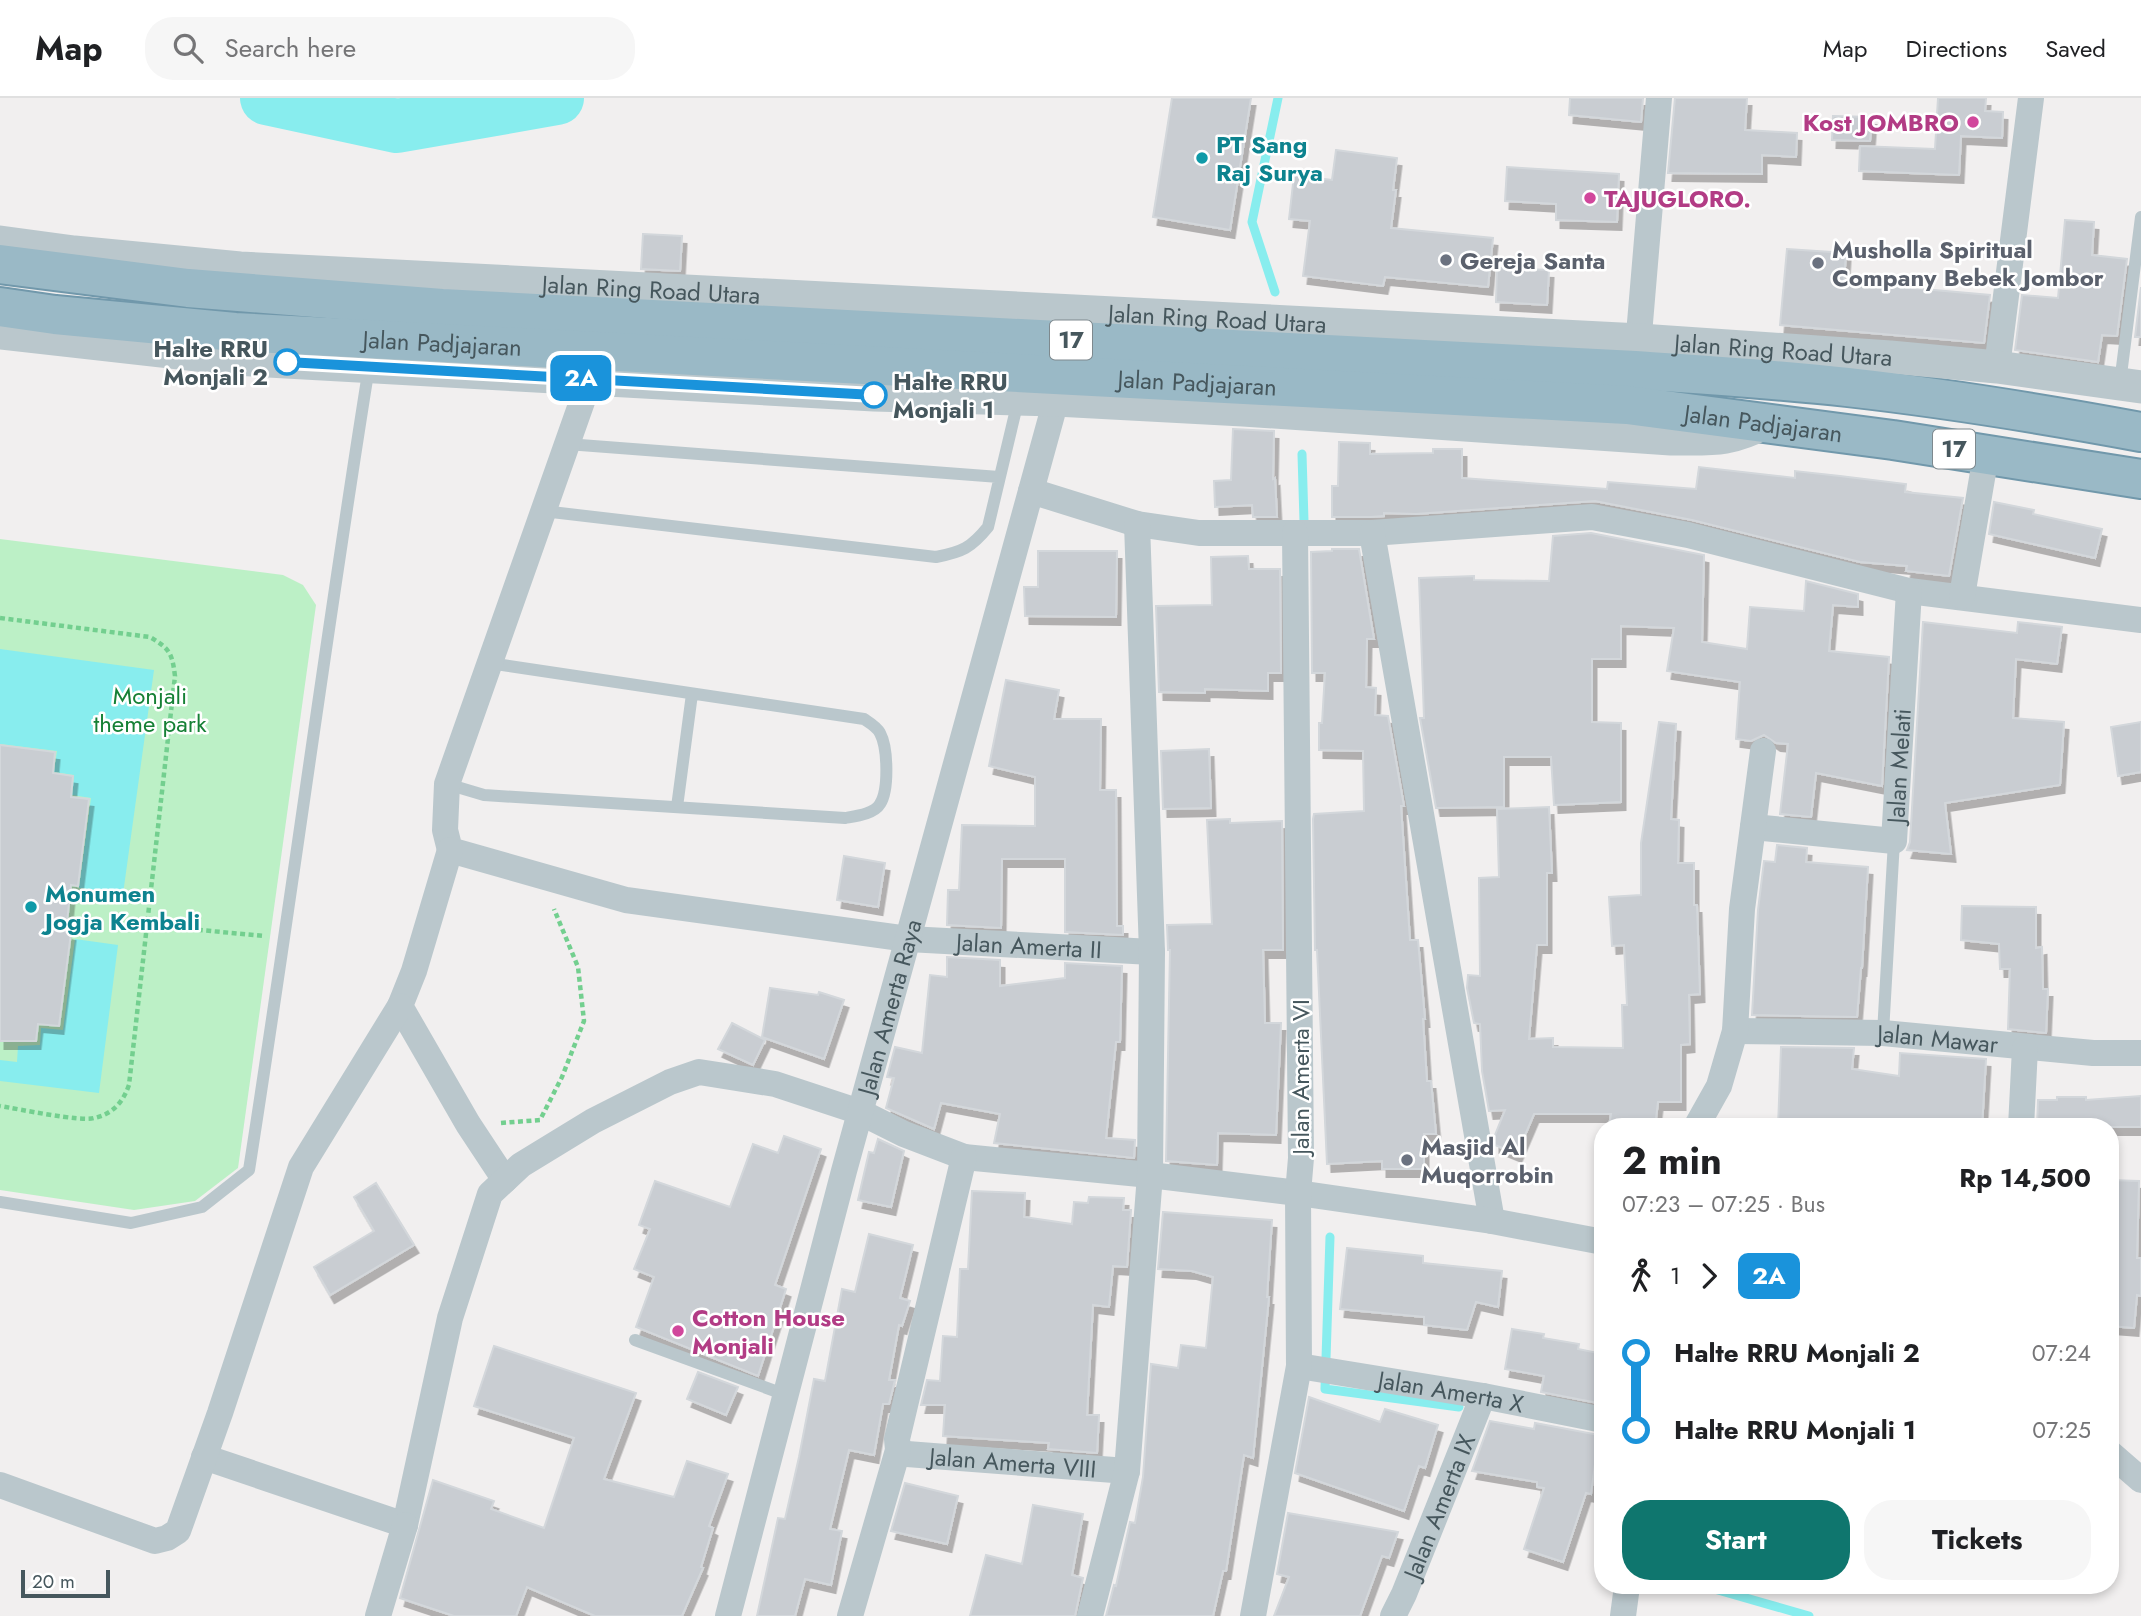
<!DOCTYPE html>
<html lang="en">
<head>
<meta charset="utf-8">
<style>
	:root { --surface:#fff; --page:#f6f6f6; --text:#202124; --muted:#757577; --line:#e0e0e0; --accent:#0f766e }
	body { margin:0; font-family:Jost,sans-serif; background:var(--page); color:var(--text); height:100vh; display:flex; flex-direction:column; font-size:26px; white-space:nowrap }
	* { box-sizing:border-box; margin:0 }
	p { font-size:23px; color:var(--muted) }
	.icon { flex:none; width:38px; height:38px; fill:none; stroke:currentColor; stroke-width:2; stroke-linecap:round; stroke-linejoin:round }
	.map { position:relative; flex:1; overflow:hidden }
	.drawer { position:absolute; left:1594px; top:1020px; width:525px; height:476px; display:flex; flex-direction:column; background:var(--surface); border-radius:28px; box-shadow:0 4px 10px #0003 }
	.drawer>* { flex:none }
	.badge { padding:0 14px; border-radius:10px; font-size:24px; line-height:46px }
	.scale { position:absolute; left:21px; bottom:18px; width:89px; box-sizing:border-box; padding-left:7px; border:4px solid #46575d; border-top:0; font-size:19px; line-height:24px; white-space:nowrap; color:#46575d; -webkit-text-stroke:5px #fff; paint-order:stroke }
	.map>.badge { position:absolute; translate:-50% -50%; box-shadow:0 0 0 4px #fff }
	.legs { display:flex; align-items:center; gap:10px; height:77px; padding:0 28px; font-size:23px }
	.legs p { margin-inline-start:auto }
	.overview { display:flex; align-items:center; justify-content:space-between; height:119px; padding:0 28px }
	h1 { font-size:38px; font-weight:700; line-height:52px }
	.cta { display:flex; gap:14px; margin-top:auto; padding:14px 28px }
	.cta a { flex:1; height:80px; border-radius:28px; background:var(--accent); color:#fff; font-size:28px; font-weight:700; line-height:80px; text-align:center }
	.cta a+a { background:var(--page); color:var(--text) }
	ul { padding:0 28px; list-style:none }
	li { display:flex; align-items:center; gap:24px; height:77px; font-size:26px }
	li i { display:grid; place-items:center; width:10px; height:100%; margin:0 9px; background:currentColor }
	li i::after { content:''; width:18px; height:18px; margin:-9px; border:5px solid; border-radius:50%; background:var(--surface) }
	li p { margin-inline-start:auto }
	li:first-child i { background:linear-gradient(#0000 50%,currentColor 0) }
	li:last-child i { background:linear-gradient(currentColor 50%,#0000 0) }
	header { display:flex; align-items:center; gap:42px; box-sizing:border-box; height:98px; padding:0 35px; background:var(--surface); border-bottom:2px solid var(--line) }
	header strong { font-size:33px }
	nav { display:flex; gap:38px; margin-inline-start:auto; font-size:24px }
	.search { width:490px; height:63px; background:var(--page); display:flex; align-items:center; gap:18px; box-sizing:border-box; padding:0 24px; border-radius:28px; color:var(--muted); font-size:26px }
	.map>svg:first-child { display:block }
	.green { fill:#bcf0c6 }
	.water { fill:#88edee }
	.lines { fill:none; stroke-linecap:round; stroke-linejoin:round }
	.stream { stroke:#88edee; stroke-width:9 }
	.river { stroke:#88edee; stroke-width:54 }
	.building { fill:#c9cdd2; stroke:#d3d7db; stroke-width:2; filter:url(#shadow) }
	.trunk-casing { stroke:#7198ab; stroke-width:42 }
	.path { stroke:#73cf8f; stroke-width:4.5; stroke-dasharray:5 3.5; stroke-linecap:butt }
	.service { stroke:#bac7cc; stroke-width:12 }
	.minor { stroke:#bac7cc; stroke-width:26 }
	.tertiary { stroke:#bac7cc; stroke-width:33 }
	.trunk { stroke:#9ab9c6; stroke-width:38 }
	.line-1-casing { stroke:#fff; stroke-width:16 }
	.line-1 { stroke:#1a93db; stroke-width:10 }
	.hotel-dot { fill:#d1479c; stroke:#fff; stroke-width:2.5 }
	.culture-dot { fill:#0f9aa8; stroke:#fff; stroke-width:2.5 }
	.worship-dot { fill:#6b7280; stroke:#fff; stroke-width:2.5 }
	.stop-1-dot { fill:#fff; stroke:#1a93db; stroke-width:3.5 }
	.labels { text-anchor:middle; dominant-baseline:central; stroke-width:5; stroke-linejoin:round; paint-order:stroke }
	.shield { fill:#fff; stroke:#7e898e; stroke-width:2 }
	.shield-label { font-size:23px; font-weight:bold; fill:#46575d }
	.hotel-label { font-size:24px; font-weight:bold; fill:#b23c85; stroke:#fff; text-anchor:start }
	.culture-label { font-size:24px; font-weight:bold; fill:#0d838f; stroke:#fff; text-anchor:start }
	.worship-label { font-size:24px; font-weight:bold; fill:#5b616d; stroke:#fff; text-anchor:start }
	.street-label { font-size:24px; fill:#46575d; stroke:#fff }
	.stop-label { font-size:24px; font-weight:bold; fill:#46575d; stroke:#fff; text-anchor:end }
	.park-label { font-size:24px; fill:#158035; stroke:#fff }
</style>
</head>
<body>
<header>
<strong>Map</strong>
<div class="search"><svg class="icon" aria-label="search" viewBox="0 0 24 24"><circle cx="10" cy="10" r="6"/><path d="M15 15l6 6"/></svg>Search here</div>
<nav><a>Map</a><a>Directions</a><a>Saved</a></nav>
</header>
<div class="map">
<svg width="2141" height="1518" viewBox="0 0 2141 1518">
	<defs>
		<filter id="shadow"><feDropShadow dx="4.5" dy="8" stdDeviation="0" flood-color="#0004"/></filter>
	</defs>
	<rect width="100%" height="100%" fill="#f1efef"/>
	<path class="green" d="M0,441L283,477L303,487L316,507L238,1070L195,1103L134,1112L0,1092Z"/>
	<path class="water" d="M0,551L154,572L123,796L79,790L91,700L72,697L74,677L54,674L57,653L0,646Z
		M75,841L118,847L99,995L0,983V962L17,964L18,948L40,947L41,930L63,932Z"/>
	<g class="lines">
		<path class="stream" d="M1275,194L1252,124L1278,0
			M1302,356L1304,423
			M1330,1139L1325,1291L1459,1309
			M1704,1488L1809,1518"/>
		<path class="river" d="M267,0L397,28L557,0"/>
	</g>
	<path class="building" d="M1172,0H1251L1230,132L1153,119Z
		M1570,0H1643L1641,24L1569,17Z
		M1675,0H1747L1745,32L1797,35L1796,59L1762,57V76L1668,75Z
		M1938,0H1986L1985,13L2003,14L2002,40L1961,38L1959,77L1859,73L1860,48L1935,51Z
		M1833,18L1872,19L1870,43L1832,42Z
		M1336,52L1397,60L1393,92H1396L1391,130L1493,140L1488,189L1385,179L1383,188L1303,178L1310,123L1289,121L1294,77L1332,82Z
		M1507,69L1619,76L1617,124L1556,122V106L1505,103Z
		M2065,122L2094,124L2092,157L2127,161L2117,238L2102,237L2098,264L2015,252L2022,197L2058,200Z
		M643,136L682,138L680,173L641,171Z
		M1787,151L1846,155L1844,184L1990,197L1984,245L1780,227Z
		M1497,170L1549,172L1547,207L1496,204Z
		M2141,189V239H2135Z
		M1233,331L1274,333L1273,381L1275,380L1277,419H1253L1252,407L1215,409L1214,383L1231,382Z
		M1339,344L1370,345V356L1433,355V351H1462V380L1607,391L1608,384L1696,391L1699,369L1795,380V373L1840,378L1906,386L1905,394L1963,400L1949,478L1906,473L1907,468L1860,464L1692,422L1595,403L1416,416L1384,415V418L1371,419H1332V388H1338Z
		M1994,404L2034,412L2033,416L2102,431L2095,460L1989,436Z
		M1591,435L1704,457L1702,544L1747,551L1750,509L1804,513L1806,483L1858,496V509L1833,507L1829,553L1889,559L1882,688L1816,675L1811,719L1780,716L1788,646L1776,645L1764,637L1751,643L1736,641L1740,584L1667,573L1674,530L1621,528V561H1592V624L1621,625V704L1554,707L1551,659H1504V709L1436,710L1420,620H1424L1419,480L1474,478V482L1549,483L1553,438Z
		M1332,451H1359L1374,541H1367L1366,589L1376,590L1375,617L1388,618L1404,708H1401L1410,842H1418L1425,921H1423L1427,983H1431L1436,1036H1424V1071H1382V1063L1327,1066L1317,852H1315L1313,721L1314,716L1364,713L1363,653L1319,652V625H1322L1325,575H1312L1311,454L1332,453Z
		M1038,453H1117L1116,519L1025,518L1024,489H1038Z
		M1248,458L1249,471H1280L1281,575H1268V593L1205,591V595L1159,594L1156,508L1212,507L1211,459Z
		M1923,524L2017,535L2018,524L2062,529L2057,566L2016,561L2013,620L2064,624L2060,687L1945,705L1951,756L1907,752L1910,744Z
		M1006,582L1059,592L1054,621H1101L1100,692H1116L1117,828H1123V837L1065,834V761H1002L1001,830L947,827L948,792H959L962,727L1035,728V679L989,668Z
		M1659,624L1676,626L1671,721L1679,722L1678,765H1694V807H1697L1700,896L1689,897L1690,946L1681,947V1004H1658L1655,1029H1609L1611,1016H1534L1517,1056L1495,1047V1037L1505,1012L1489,1013L1482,973L1480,926L1474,925L1467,890L1468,877L1480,878L1479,780L1499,779L1497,711L1549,709L1552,775H1547V847H1537L1529,941L1553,940V949L1623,950L1622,907H1627L1624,847L1612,848L1609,799L1641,797V745Z
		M2141,624V674L2118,678L2111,629Z
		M0,647L55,654L53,675L73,678L71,699L89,701L78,788L71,787L66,834L71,835L59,928L38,926L36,943H0Z
		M1209,651L1211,710L1163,711L1161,653Z
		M1230,721V725L1282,723L1283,852H1263L1265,925H1281L1276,1037L1218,1035L1217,1067L1166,1063L1170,852H1168L1167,827L1212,826L1207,722Z
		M1777,747L1807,750L1806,764L1868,769L1862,870H1861L1857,919L1752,917L1758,812L1764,763L1775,764Z
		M844,758L885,765L878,809L837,802Z
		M1962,808L2036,809V850L2042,849L2043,891H2048L2046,935L2008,931L2010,871H2000L1999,846L1961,842Z
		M947,859L1000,862V888L1065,880V865L1122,868L1120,944H1116L1106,1040L1135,1042L1134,1060L994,1045L1000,1016L941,1005L934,1031L886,1010L894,980L887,979L895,949L922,955L930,877L947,879Z
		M770,890L818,897L819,894L844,902L824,961L762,939Z
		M732,925L765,942L753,967L718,951Z
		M1781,949L1854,950L1852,971L1899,978L1900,955L1986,961L1982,1029H1778Z
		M2141,998V1029H2037L2038,1002H2057V999H2086V1002Z
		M784,1038L821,1051L775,1187L786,1191L758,1278L636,1229L654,1179L634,1171L650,1131L639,1127L655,1083L730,1109L753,1046L778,1055Z
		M878,1041L904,1053L891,1109L858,1102L869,1054L874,1055Z
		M2110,1082L2139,1083L2137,1160H2141V1198L2137,1197L2134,1230L2110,1228Z
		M376,1085L414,1147L330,1197L314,1169L374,1133L354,1099Z
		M972,1093L1025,1095L1024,1119L1072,1126L1074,1104L1088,1105L1089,1099L1124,1100L1123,1112H1131L1127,1169L1113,1168L1109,1209L1093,1207L1087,1317H1099L1097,1355L1048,1351L1049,1345L943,1338L945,1307H921L927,1282L940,1283L943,1238L957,1239L960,1171H968Z
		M1163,1114L1272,1122L1267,1199H1269L1253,1360L1244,1357L1226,1473H1223L1213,1518H1106L1114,1487L1116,1488L1130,1424L1135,1425L1143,1379L1151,1266L1178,1270L1181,1247L1206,1250L1213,1179L1192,1173L1158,1171Z
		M869,1136L913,1147L900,1200L910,1203L902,1228L899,1227L889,1282H895L889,1306H883L874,1357L849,1352L830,1431L842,1433L831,1487L805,1481L795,1518H757L778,1420L785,1421L799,1359L814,1281L825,1283L842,1191L855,1194Z
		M1347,1150L1423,1158V1165L1502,1173L1498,1209L1476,1204L1467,1232L1424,1227V1219L1340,1211Z
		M1512,1231L1544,1236L1543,1240L1579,1246L1578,1251L1603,1256V1306L1541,1294L1544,1278L1505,1271Z
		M494,1248L636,1295L604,1381L674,1399L687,1363L728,1376L709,1428L713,1430L701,1469L703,1470L682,1518H595L527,1489L516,1518H454L400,1500L433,1382L494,1403L491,1411L544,1430L574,1340L474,1308Z
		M698,1274L738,1289L726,1317L687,1301Z
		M1309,1299L1380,1324L1385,1311L1438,1327L1425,1370L1419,1368L1404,1413L1295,1375Z
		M1490,1323L1534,1331L1535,1325L1599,1337L1591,1396L1586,1395L1563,1464L1524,1451L1544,1390L1537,1389V1384L1472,1373Z
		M905,1385L958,1398L947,1446L891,1433Z
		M1033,1407L1083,1416L1072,1477L1083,1480L1075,1518H970L986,1457L1022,1466Z
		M1288,1415L1398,1434L1389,1460L1382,1458L1360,1518H1274L1289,1479L1277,1476Z"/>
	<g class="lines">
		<g class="trunk-casing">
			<g id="trunk">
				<path d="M0,166L188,190L442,210L1635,272C1706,277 1776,281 1847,289C1945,300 2044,316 2141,334"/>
				<path id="s9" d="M0,209L55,217L235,234L1627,307L1893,342L2141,381"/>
			</g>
		</g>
		<path class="path" d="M0,520L150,539C170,551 172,555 175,578L129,987C123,1004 113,1016 94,1020C81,1024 18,1011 0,1008
			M147,827L264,838
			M501,1025L540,1022L562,979L584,923L578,869L554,811"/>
		<path class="service" d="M2120,285L2141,119
			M567,346L999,379
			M543,413L936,459C962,454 971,450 988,429L1018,303
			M447,686L484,697L845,720C856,718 874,716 880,706C889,692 888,650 880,635C877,629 870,625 864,621L489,565
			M677,709L692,596
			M1883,935L1894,743
			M0,1104L131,1125L202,1109L249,1072C291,805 326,536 369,269
			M635,1242L786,1297"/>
		<g class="minor">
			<path d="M1637,260L1659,0"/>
			<path d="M1997,269L2031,0"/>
			<path id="s1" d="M590,281L447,686L445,732L450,752L626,802L908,841L1152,854"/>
			<path d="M1031,393L1137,426L1199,435H1372L1592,419L1688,437L1909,493L2141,522"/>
			<path d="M1372,435L1492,1123"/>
			<path d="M1962,498L1986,357"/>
			<path id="s2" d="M1753,729L1894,743L1909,493"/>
			<path d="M450,752L414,873L400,908L468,1026L505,1082"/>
			<path id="s3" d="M1735,933L1883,935L2093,955H2141"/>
			<path d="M1696,1029L1719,988L1735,933L1742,811L1763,653"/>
			<path d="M2021,1029L2025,950"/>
			<path id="s4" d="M1299,1268L1483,1298L1603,1322"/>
			<path id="s5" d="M898,1352L907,1356L1127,1373"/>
			<path d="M2110,1355L2141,1382"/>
			<path d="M204,1359L405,1427L450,1220L490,1096L521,1067L593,1023L670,984L699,974L775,986L860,1014L904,1036L964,1059L1150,1077L1298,1095L1492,1123L1603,1144"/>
			<path d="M0,1387L155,1443L167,1440L178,1433L220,1315L301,1069L400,908"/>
			<path d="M378,1518L405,1427"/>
			<path id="s6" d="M728,1518L844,1073L1056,302"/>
			<path d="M850,1518L898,1352L897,1341L964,1059"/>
			<path d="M1090,1518L1127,1373L1150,1077L1152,854L1137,426"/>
			<path d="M1253,1518L1299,1268L1298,1095L1301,1060L1295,435"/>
			<path id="s7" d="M1393,1518L1404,1496L1483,1298"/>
			<path d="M1623,1518L1627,1488"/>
		</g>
		<g class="tertiary">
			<path id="s8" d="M0,144L74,154L240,170L1640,242L1890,259L1997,269L2141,289"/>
			<path d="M0,235L233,261L874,297L1056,302L1243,312L1671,341C1711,341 1729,344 1766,324"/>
		</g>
		<use href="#trunk" class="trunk"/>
	</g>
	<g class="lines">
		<g class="line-1-casing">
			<path id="line-1" d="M287,264L874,297"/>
		</g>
		<use href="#line-1" class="line-1"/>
	</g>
	<g class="hotel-dot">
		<circle cx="1973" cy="24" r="7"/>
		<circle cx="1590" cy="100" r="7"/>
		<circle cx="678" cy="1233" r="7"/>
	</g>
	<g class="culture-dot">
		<circle cx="1202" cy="60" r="7"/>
		<circle cx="31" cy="809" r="7"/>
	</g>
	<g class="worship-dot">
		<circle cx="1446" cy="162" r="7"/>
		<circle cx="1818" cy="165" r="7"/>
		<circle cx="1407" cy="1062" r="7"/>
	</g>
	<g class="stop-1-dot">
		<circle cx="287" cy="264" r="12"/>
		<circle cx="874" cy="297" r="12"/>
	</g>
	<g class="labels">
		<g class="shield">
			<rect x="1050" y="222.5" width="42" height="39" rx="5"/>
			<rect x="1933" y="331.5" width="42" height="39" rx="5"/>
		</g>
		<g class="shield-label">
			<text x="1071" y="242">17</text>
			<text x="1954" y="351">17</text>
		</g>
		<g class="hotel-label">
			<text x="1959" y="24" text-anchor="end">Kost JOMBRO</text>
			<text x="1604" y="100">TAJUGLORO.</text>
			<text x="692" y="1219">Cotton House<tspan x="692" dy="28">Monjali</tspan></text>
		</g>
		<g class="culture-label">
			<text x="1216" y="46">PT Sang<tspan x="1216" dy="28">Raj Surya</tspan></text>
			<text x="45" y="795">Monumen<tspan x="45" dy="28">Jogja Kembali</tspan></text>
		</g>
		<g class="worship-label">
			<text x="1832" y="151">Musholla Spiritual<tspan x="1832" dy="28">Company Bebek Jombor</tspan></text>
			<text x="1460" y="162">Gereja Santa</text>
			<text x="1421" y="1048">Masjid Al<tspan x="1421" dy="28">Muqorrobin</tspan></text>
		</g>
		<g class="street-label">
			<text stroke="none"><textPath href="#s8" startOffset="653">Jalan Ring Road Utara</textPath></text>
			<text stroke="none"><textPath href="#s8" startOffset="1220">Jalan Ring Road Utara</textPath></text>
			<text stroke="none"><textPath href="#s9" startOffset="444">Jalan Padjajaran</textPath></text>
			<text stroke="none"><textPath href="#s8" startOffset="1787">Jalan Ring Road Utara</textPath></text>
			<text stroke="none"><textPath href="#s9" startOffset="1200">Jalan Padjajaran</textPath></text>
			<text stroke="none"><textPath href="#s9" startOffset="1768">Jalan Padjajaran</textPath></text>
			<text stroke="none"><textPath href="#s2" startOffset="217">Jalan Melati</textPath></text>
			<text stroke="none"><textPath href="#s1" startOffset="1085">Jalan Amerta II</textPath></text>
			<text stroke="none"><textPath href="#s6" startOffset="630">Jalan Amerta Raya</textPath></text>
			<text stroke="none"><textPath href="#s3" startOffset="203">Jalan Mawar</textPath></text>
			<text transform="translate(1300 979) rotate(-90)">Jalan Amerta VI</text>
			<text stroke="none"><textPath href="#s4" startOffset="154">Jalan Amerta X</textPath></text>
			<text stroke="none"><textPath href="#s5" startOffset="116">Jalan Amerta VIII</textPath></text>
			<text stroke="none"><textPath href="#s7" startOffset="119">Jalan Amerta IX</textPath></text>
		</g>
		<g class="stop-label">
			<text x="268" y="250">Halte RRU<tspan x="268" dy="28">Monjali 2</tspan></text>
			<text x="893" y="283" text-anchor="start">Halte RRU<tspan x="893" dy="28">Monjali 1</tspan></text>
		</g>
		<g class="park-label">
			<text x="150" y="597">Monjali<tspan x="150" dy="28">theme park</tspan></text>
		</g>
	</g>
</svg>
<div class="scale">20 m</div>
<b class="badge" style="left:581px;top:280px;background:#1a93db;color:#fff">2A</b>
<section class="drawer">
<div class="overview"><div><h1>2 min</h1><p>07:23 – 07:25 · Bus</p></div><b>Rp 14,500</b></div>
<div class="legs"><svg class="icon" aria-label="walk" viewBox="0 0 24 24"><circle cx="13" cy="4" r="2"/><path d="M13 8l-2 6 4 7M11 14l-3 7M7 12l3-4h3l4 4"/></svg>1<svg class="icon" aria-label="forward" viewBox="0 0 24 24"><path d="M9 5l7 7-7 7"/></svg><b class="badge" style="background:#1a93db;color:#fff">2A</b></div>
<ul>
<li><i style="color:#1a93db"></i><b>Halte RRU Monjali 2</b><p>07:24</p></li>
<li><i style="color:#1a93db"></i><b>Halte RRU Monjali 1</b><p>07:25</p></li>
</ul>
<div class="cta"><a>Start</a><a>Tickets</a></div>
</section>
</div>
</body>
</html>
